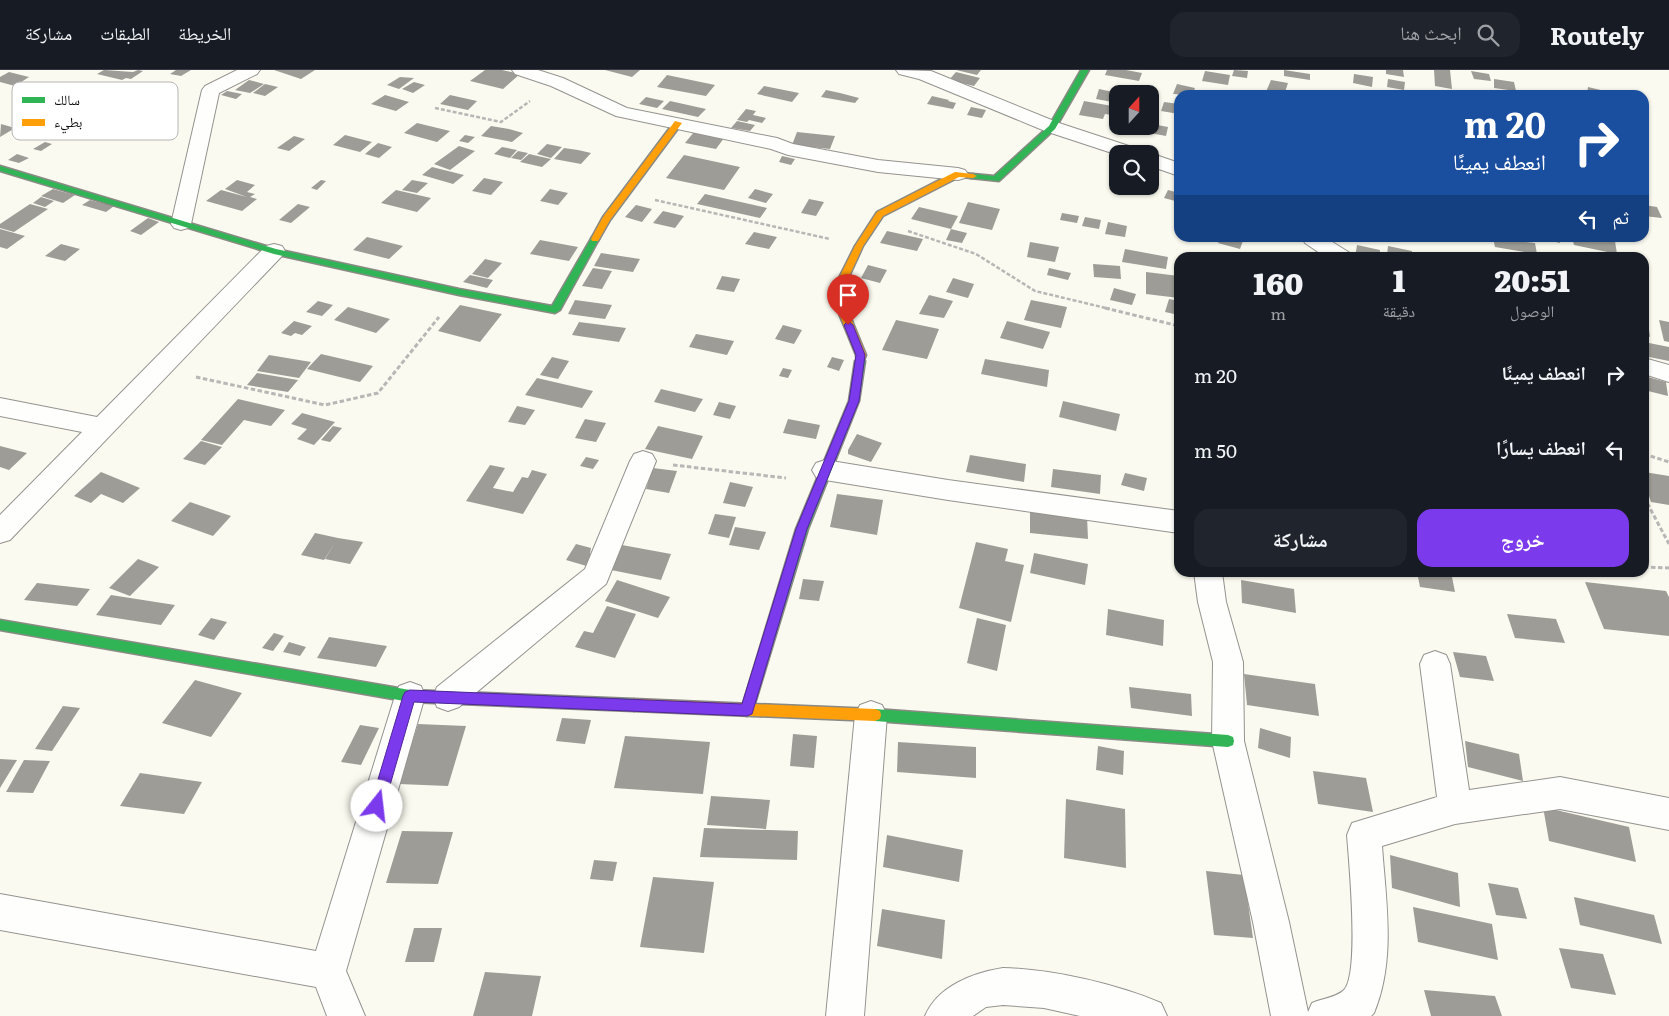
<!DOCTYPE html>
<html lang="ar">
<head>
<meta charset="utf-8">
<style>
	body { margin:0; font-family:Literata,"Noto Naskh Arabic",serif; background:#20242c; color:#f1f3f6; direction:rtl; height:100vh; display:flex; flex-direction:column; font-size:19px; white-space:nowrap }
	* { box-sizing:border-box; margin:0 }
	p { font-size:16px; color:#9ea1a6 }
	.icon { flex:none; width:28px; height:28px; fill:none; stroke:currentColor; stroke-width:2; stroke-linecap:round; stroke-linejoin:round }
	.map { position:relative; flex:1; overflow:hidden; direction:ltr }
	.details { position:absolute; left:1174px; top:182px; width:475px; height:325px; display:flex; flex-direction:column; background:#171b24; border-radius:15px; box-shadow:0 1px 4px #0004; direction:rtl }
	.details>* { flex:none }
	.top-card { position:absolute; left:1174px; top:20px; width:475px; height:152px; border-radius:15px; box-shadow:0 1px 4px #0004; direction:rtl; background:#1a4fa0; color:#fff; overflow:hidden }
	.needle { width:32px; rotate:21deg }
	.fabs { position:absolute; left:1109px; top:15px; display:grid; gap:10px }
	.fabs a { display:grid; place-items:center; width:50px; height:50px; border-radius:10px; background:#171b24; box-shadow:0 1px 4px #0004; font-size:25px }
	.pin { position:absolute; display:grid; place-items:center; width:42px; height:42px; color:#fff; margin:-51px -21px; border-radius:50% 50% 50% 0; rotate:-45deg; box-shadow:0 0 5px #0007 }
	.pin .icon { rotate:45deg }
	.me { position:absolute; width:55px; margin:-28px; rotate:16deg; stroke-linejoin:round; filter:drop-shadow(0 0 4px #0008) }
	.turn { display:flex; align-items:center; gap:18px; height:105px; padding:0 20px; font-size:22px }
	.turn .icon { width:65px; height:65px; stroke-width:2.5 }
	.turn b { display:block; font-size:35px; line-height:42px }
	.then { display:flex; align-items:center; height:48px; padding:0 20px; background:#0003; gap:10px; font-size:19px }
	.eta { display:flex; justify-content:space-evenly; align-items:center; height:85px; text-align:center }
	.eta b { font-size:30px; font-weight:800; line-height:35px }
	.button { display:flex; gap:10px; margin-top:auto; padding:10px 20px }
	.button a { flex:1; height:58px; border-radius:15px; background:#7c3aed; color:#fff; font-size:20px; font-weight:800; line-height:58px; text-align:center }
	.button a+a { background:#20242c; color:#f1f3f6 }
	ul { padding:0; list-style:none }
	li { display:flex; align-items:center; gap:15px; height:75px; padding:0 20px }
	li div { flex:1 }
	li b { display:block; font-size:19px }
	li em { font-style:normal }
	header { display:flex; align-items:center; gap:30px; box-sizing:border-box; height:70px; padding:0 25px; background:#171b24; border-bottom:1px solid #363941 }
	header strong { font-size:24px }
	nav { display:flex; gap:28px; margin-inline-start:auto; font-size:18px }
	.search { width:350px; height:45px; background:#20242c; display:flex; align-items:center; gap:12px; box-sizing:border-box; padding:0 18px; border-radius:15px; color:#9ea1a6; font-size:19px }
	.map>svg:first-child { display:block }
	.building { fill:#9e9c96 }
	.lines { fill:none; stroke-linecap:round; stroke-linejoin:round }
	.street-casing { stroke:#94938f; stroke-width:2 }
	.fast-casing { stroke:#8a8a85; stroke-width:3 }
	.slow-casing { stroke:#8a8a85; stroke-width:3 }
	.path-far1 { stroke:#b7b7b5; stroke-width:2.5; stroke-dasharray:4 2; stroke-linecap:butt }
	.path { stroke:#b7b7b5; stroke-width:3; stroke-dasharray:4.5 2.5; stroke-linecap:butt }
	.street { fill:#fefefd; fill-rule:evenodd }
	.fast { fill:#30b455; fill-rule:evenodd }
	.slow { fill:#ff9f0a; fill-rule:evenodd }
	.route { fill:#7c3aed; stroke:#51269a }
	.key { fill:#fff; stroke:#b6b6b6; stroke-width:1 }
	.key-label { font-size:14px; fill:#0c0c0c }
</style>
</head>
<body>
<header>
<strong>Routely</strong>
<div class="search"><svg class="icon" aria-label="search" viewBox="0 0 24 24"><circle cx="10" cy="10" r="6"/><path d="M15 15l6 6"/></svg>ابحث هنا</div>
<nav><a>الخريطة</a><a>الطبقات</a><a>مشاركة</a></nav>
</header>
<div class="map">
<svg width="1669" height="946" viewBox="0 0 1669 946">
	<rect width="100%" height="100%" fill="#fbfaf0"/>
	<!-- building -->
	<path class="building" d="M104,0L133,2L138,0L143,1L131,9L126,8L122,10L97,4Z
		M176,0H191L181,6L170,4Z
		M274,0H315L301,9Z
		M485,0H502L520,4L503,19L470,11Z
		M605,0H640L632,7Z
		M956,0H981L977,5Z
		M1107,0H1126L1142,3L1139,11L1105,5Z
		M1234,0L1248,1L1247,8L1232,6Z
		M1284,0L1310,4V10L1284,6Z
		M1386,0H1403L1404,7L1386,4Z
		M1434,0H1450L1452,19L1435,16Z
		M1205,1L1230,5L1228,15L1202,11Z
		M1471,1L1489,4L1491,11L1474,9Z
		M9,2L29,7L15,16L0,12V7Z
		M956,2L980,8L974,16L949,10Z
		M1354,4L1373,7L1372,17L1353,13Z
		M667,5L715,15L706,26L657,17Z
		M400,7L414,8L399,19L387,15Z
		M1388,9L1405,12L1404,20L1387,17Z
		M1494,9L1514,12L1516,21L1494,18Z
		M249,10L264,14L250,23L235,20Z
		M1271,10L1288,13L1284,25L1265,24Z
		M414,12L425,15L413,23L402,19Z
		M265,14L278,17L265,26L253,23Z
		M1177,14L1195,18L1192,25L1173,24Z
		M764,16L799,23L792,32L757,24Z
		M1588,17L1613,23V25L1587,24Z
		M1099,19L1118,23V33L1096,29Z
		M826,20L840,23L859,28L855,33L821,27Z
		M227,21L242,24L236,29L221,25Z
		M385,25L409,32L396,41L371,34Z
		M450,25L477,31L468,40L440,34Z
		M932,26L949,30L948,31L956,33L953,39L927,34Z
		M646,27L664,31L657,38L639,34Z
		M670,31L706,39L698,47L662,39Z
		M1084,31L1118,37V46L1105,44L1103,49L1079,45Z
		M1164,32L1179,34V44L1161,41Z
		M971,37L986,40L982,48L967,45Z
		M746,39L756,41L753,45L766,48L762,53L749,50L747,52L737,50Z
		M737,51L755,55L750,61L731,58Z
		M417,53L450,61L437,72L404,63Z
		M1,54L15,58L0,67Z
		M1152,54L1168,57L1166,66L1150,63Z
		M491,56L509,59L523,63L512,72L481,66Z
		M694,62L724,68L716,79L685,73Z
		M797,62L835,66L830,79L792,75Z
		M345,65L372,72L360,82L333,75Z
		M465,65L475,67L468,73L459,71Z
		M294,66L305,69L289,81L277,78Z
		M45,72L52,74L41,81L33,79Z
		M378,73L392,77L379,88L365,84Z
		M547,74L562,77L551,88L537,84Z
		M459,76L475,81L450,100L434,94Z
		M502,77L517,80L510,88L494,84Z
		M564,78L578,80L591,83L581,94L554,89Z
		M518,81L528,83L521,90L511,88Z
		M17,84L29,88L19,93L8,90Z
		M529,84L551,89L542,97L520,92Z
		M684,85L740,97L724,120L666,108Z
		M782,86L795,89L791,95L779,92Z
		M432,97L464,105L453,114L422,105Z
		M484,108L503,112L491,125L472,121Z
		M237,110L255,115L247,122L255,124L250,127L257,129L242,141L206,131L221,120L247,127L225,119Z
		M321,110L326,111L317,120L311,118Z
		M412,110L428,113L417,123L402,120Z
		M1117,116H1143L1140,122Z
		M53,119L75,125L63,133L41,126Z
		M550,119L568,123L558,135L540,131Z
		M755,119L773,124L766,133L748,128Z
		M396,120L431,128L417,142L381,133Z
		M1168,120L1179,123V132L1164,128Z
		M705,124L767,138L760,148L697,134Z
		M41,127L54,131L45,137L33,133Z
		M809,129L824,132L816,146L801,143Z
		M90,130L114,136L106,142L82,135Z
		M968,132L1000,139L992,160L959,153Z
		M30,134L48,139L14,162L0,158V154Z
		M298,134L310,137L291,153L279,150Z
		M636,135L652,139L642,152L625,147Z
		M1644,135L1657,137L1662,148L1644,146Z
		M919,137L958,146L951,159L911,149Z
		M663,141L684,146L675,158L653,153Z
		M1062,143L1079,146L1077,153L1060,150Z
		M1085,147L1101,150L1099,159L1082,156Z
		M148,148L159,152L141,165L130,161Z
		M1108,152L1127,156L1125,167L1105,164Z
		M0,159L25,166L7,179L0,177Z
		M951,159L967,163L962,173L946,170Z
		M887,161L923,169L917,181L880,173Z
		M754,162L777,167L769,179L745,174Z
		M367,167L403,176L389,189L353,180Z
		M1220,168H1244L1240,179L1218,173Z
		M1493,168L1535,173L1537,184L1495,177Z
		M1538,168H1560V173Z
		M1572,168H1594L1615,171L1617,184L1574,175Z
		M540,170L578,177L569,191L530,184Z
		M1030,172L1059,177L1055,192L1027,187Z
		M61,174L80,179L65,191L45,186Z
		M1357,175L1380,180L1379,188H1355Z
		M1388,176L1412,181L1411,188L1387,185Z
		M1125,179L1168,187L1166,199L1122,192Z
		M601,183L640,189L633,202L594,196Z
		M485,189L502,193L488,208L472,204Z
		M1093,194L1120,196L1121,209L1094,207Z
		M868,195L887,200L880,213L861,208Z
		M593,198L612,201L602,219L582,216Z
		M1049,198L1071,203L1068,210L1047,205Z
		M1146,202L1179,206V228L1146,224Z
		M470,205L493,210L487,218L463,212Z
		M722,206L740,209L734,222L716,219Z
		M953,208L974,214L968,228L946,222Z
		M1114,218L1136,224L1132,235L1110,230Z
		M929,225L953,231L944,248L919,244Z
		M1169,229L1179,231V245L1165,242Z
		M575,230L612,235L605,249L568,244Z
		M1031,230L1067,237L1061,258L1024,250Z
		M318,231L333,235L322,246L306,242Z
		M460,235L502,244L480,272L438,261Z
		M348,237L390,249L376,263L334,250Z
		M1644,246H1647L1650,267L1644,265Z
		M896,250L939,259L927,289L882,280Z
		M1659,250L1669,252V272L1664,271Z
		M294,251L312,256L302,265L295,263L291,266L281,263Z
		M1007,251L1050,262L1043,279L1000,268Z
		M579,252L626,258L619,272L572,265Z
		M783,255L802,260L794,274L775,269Z
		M696,264L734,271L727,285L689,277Z
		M1644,272L1669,277V291L1644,286Z
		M321,284L373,296L360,312L307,299Z
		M269,285L311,292L299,308L257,301Z
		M552,287L569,291L558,309L540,305Z
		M832,287L844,290L839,301L827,297Z
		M985,289L1049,300L1047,317L981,304Z
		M783,298L792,300L788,308L779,306Z
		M257,303L298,310L288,322L247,315Z
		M1644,306L1666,312L1668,326L1644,320Z
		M537,308L593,321L582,338L525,325Z
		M661,319L703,329L695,342L654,332Z
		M238,329L285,340L271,356L244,350L222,375L201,370Z
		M1063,331L1120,344L1116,361L1059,347Z
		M719,332L736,336L730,349L713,345Z
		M517,336L535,340L525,355L508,352Z
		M302,343L335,352L314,375L297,369L307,359L291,354Z
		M585,349L606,353L596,372L575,368Z
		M788,349L820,355L816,369L783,363Z
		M333,356L342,358L330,372L321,370Z
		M658,356L703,366L692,389L645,379Z
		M857,364L882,373L871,392L848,384V380Z
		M201,371L222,377L205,395L183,389Z
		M0,376L27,383L9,400L0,397Z
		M970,385L1026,394L1024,412L966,402Z
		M586,387L599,390L593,399L580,396Z
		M490,395L505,398L493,418L513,422L522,407L528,408L532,400L547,404L523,444L466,431Z
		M653,398L677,401L669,423L646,419Z
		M1053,399L1101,405L1100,424L1051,417Z
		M101,402L140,418L123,433L101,424L91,433L74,426Z
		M1644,402L1669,406V435L1651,432L1644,411Z
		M1125,403L1147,408L1144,421L1121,415Z
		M730,412L753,417L745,437L723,433Z
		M837,424L883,430L877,465L830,457Z
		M190,432L231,446L213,466L171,451Z
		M1030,440L1087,446L1088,469L1030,463Z
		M715,444L736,447L729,468L708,464Z
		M735,457L766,462L759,480L729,475Z
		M315,463L338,468L363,472L350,494L325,489L336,471L324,490L301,485Z
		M976,472L1008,479L1005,491L1024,495L1011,552L959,538Z
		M576,474L591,478L590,484L598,486L590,497L566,490Z
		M622,475L671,484L661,510L611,500Z
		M1034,483L1088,494L1085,515L1030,503Z
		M138,489L159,497L130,526L109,518Z
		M1417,502H1451L1455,522L1420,517Z
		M803,509L824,511L819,531L799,529Z
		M617,510L670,527L658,548L605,531Z
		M1241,510L1294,519L1296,543L1242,533Z
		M1585,512L1666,521L1669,527V566L1604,559Z
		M37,513L90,519L77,536L24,530Z
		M111,525L175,535L161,555L96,545Z
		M607,536L636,544L615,588L575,577L584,561L593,563Z
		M1108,539L1164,550L1163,576L1106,565Z
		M1507,544L1556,549L1565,573L1515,568Z
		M211,548L227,552L214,570L198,565Z
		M977,548L1006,555L997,601L967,593Z
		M274,563L284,566L273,581L262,578Z
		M329,567L387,576L376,597L317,588Z
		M289,572L306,577L300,586L283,582Z
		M1453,582L1486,586L1494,611L1460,607Z
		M1244,604L1315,614L1319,646L1247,635Z
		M195,610L242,623L211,667L162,653Z
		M1129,617L1191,624L1192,646L1131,638Z
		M63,636L80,638L52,681L35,679Z
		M562,648L591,650L585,674L556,671Z
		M418,654L466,656L448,716L399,714Z
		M360,655L379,658L361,695L341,692Z
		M1260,658L1291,667L1290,688L1258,678Z
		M793,664L817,666L814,698L790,696Z
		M625,666L710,672L703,724L614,718Z
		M1465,671L1519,684L1523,711L1468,697Z
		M898,672L976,677V708L897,702Z
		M1098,676L1124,681L1123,705L1096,700Z
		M0,689L17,690L0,718Z
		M24,690L50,691L33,723L6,722Z
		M1313,701L1366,708L1373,742L1318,734Z
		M140,703L202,712L184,744L120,736Z
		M711,726L770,730L766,759L707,755Z
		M1066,729L1125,739L1126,798L1064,788Z
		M1543,737L1629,757L1636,792L1549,771Z
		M704,758L798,761L797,790L700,787Z
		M402,761L453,762L438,814L386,813Z
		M887,765L963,780L959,812L883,797Z
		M1390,785L1458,803L1460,837L1392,818Z
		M594,790L617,792L613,811L590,809Z
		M1206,801L1244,805L1253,868L1214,865Z
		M653,807L714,812L704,883L640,877Z
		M1488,813L1518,818L1527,849L1496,845Z
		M1574,827L1654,845L1662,874L1580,855Z
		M1413,837L1492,854L1498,890L1418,872Z
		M882,839L945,850L942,889L877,876Z
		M414,858H442L434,892H405Z
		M1559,878L1603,884L1616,925L1571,918Z
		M485,902L541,906L532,946H473Z
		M1424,920L1495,926L1502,946H1431Z"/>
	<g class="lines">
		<defs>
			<path id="street" d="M237,0H260L257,4L219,23L191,154L188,158L181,160L174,158L171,154L202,20L205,16Z
				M512,0H538L563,8L627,38L777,68L793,74L878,90L958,98L965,100L968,104L965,108L958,110L878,102L788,85L771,79L616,46L551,16L515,4Z
				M896,0L931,1L1059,53L1141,80L1143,84L1118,85L1045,61L919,9L899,4Z
				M1150,83L1179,93V106L1150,96V84H1148Z
				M1302,168H1326L1350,183L1352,188H1327L1305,173Z
				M274,174L282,176L285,181L282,186L10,470L0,473V445L82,362L0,346V328L97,347L266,176Z
				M1644,288L1669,295V312L1644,304Z
				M643,381L652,384L656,391L606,514L459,637L448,641L437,637L433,627L437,617L585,499L630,391L634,384Z
				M825,390L948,410L1179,441V463L948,430L825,410L816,407L812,400L816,393Z
				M1194,502H1222L1226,532L1243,592L1244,671L1289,852L1308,942L1312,933C1321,929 1337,927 1344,920C1360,904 1349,791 1347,765L1352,753L1437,727L1420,594L1424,585L1435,581L1446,585L1450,594L1469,720L1560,707L1669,728V760L1560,739L1455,754L1382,776C1386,832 1396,890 1374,943L1371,946H1271L1253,852L1212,671L1213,592L1198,532Z
				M410,612L421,616L425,626L346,901L365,946H327L316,917L0,860V824L316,881L395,626L399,616Z
				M871,631L882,635L887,645L864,946H826L855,645L860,635Z
				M1003,898C1051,899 1117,914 1161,933L1167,946H1080L1044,938L1003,935L986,937L973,946H925C938,916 972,903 1003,898Z"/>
			<path id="fast" d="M1081,0H1089L1055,59L999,111L970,108L969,106L973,104L994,106L1049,56Z
				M0,96L276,179L459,219L552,236L592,167L595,166L599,169L560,240L555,243L459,225L274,184L0,101Z
				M860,288L865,291L859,331L808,459L753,640L751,644L747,646L743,644L741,640L796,459L849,331L855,291Z
				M0,550L410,620L634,629L638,631L640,635L638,639L634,641L410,632L0,560Z
				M875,639L1228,665L1233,667L1234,671L1233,675L1228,677L875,651L870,649L869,645L870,641Z"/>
			<path id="slow" d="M675,51L682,53L610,150L598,171H592L591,169L603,147Z
				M955,102L973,104L977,106L973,108L959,107L883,146L863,176L841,224L866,285L863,293H857L856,285L831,224L855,176L877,142Z
				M634,629L875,639L880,641L881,645L880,649L875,651L634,641L630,639L628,635L630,631Z"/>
		</defs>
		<!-- street casing -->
		<use href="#street" class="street-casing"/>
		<!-- fast casing -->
		<use href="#fast" class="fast-casing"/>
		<!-- slow casing -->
		<use href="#slow" class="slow-casing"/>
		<!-- path-far1 -->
		<path class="path-far1" d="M435,38L501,52L530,31
			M655,130L830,169
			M908,161L976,184L1035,221L1110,239"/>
		<!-- path -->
		<path class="path" d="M1105,238L1179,256
			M196,307L325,335L378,323L439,247
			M1644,384L1669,392
			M673,395L786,408
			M1644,427L1669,474
			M1644,497L1669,498"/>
		<!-- street -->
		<use href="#street" class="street"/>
		<!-- fast -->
		<use href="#fast" class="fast"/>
		<!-- slow -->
		<use href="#slow" class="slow"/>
	</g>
	<!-- route -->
	<path class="route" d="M848,251L853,255L865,285L859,331L807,459L752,644L747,646L414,632L384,736L382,740L377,742L372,740L370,736L403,626L405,622L410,620L742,634L796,459L849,331L856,285L844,255Z"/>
	<!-- legend -->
	<rect x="12" y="12" width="166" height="58" rx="8" class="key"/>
	<rect x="22" y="27" width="23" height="6" fill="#30b455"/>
	<rect x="22" y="49" width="23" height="7" fill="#ff9f0a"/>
	<g class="key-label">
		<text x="54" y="35">سالك</text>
		<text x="54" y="57">بطيء</text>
	</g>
</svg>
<div class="fabs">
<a><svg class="needle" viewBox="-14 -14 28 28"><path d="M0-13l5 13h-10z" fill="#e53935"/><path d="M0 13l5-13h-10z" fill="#9ea1a6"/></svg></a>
<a><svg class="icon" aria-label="search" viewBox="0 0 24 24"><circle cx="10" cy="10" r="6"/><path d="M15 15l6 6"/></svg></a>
</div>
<div class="pin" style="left:848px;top:255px;background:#d93025"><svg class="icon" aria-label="arrive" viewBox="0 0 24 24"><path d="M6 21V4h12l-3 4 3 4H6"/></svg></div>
<svg class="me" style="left:377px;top:736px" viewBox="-20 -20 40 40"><circle r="19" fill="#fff"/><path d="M0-13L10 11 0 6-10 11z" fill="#7c3aed"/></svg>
<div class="top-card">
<div class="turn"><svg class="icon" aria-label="right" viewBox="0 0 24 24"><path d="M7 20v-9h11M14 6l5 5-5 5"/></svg><div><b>20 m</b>انعطف يمينًا</div></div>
<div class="then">ثم<svg class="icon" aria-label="left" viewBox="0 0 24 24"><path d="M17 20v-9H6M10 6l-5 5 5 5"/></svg></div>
</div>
<section class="details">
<div class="eta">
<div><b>20:51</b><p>الوصول</p></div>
<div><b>1</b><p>دقيقة</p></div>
<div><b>160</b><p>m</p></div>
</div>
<ul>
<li><svg class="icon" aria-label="right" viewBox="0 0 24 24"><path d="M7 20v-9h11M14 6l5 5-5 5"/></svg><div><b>انعطف يمينًا</b></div><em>20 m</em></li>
<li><svg class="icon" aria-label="left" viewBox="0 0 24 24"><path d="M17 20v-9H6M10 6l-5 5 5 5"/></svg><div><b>انعطف يسارًا</b></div><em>50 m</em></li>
</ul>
<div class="button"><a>خروج</a><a>مشاركة</a></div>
</section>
</div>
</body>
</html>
